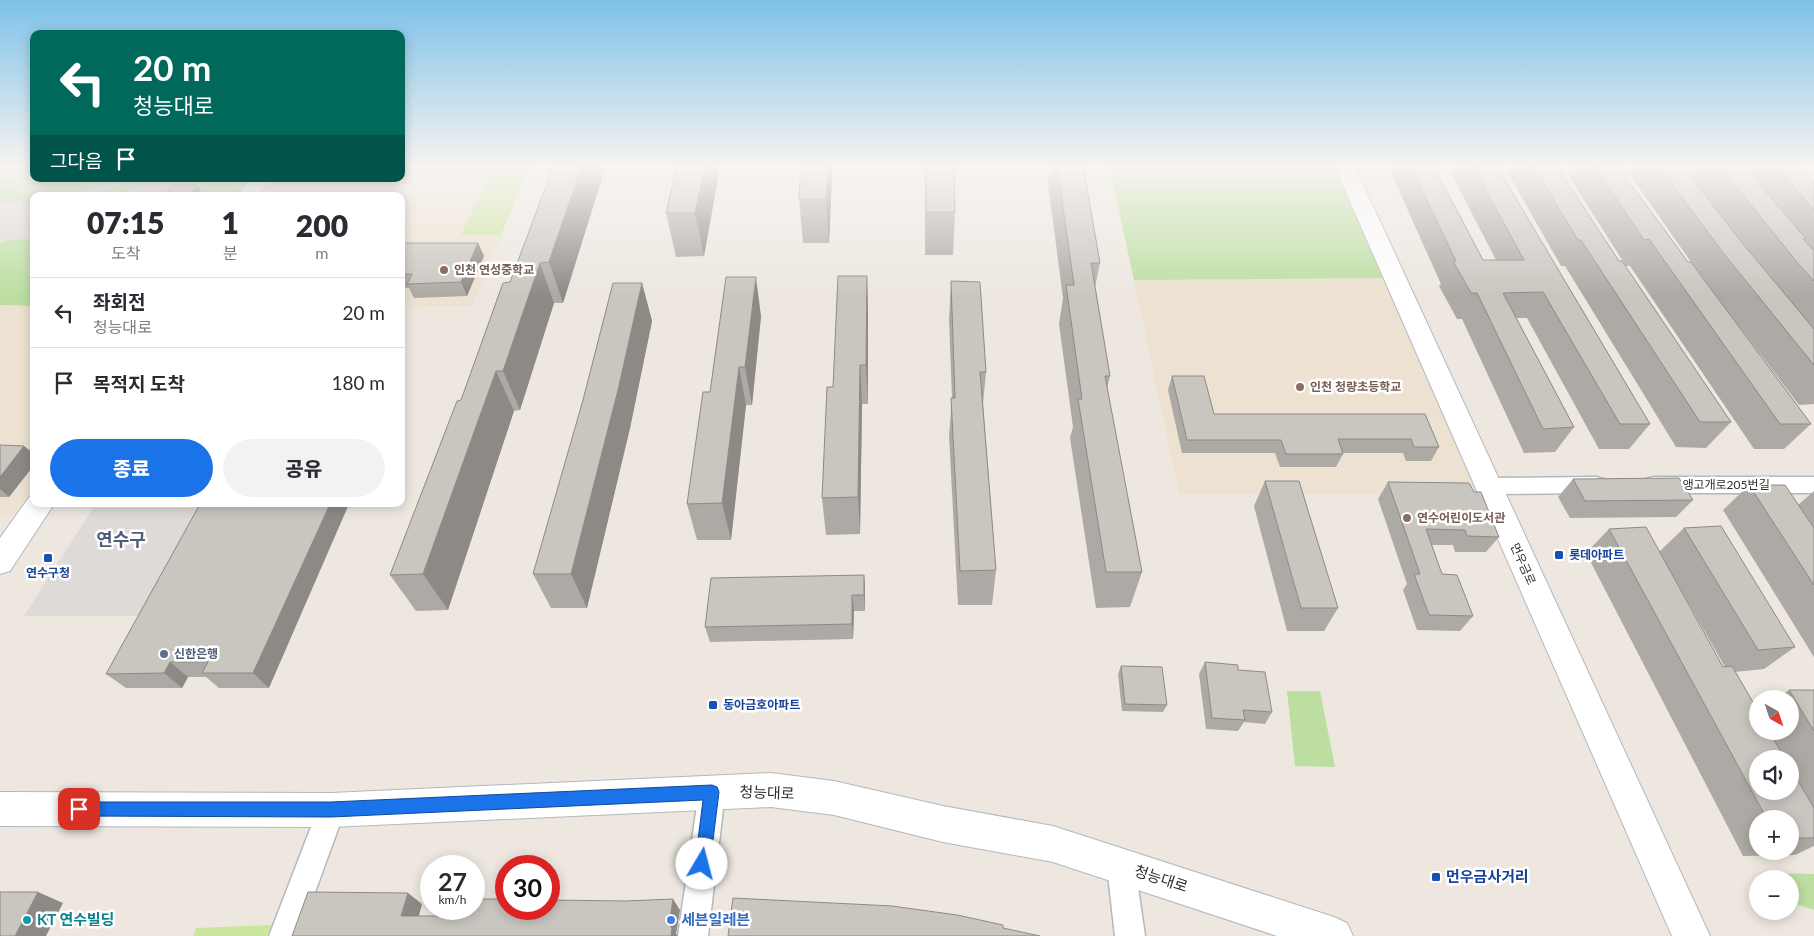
<!DOCTYPE html>
<html lang="ko">
<head>
<meta charset="utf-8">
<style>
	body { margin:0; font-family:Lato,"Noto Sans KR",sans-serif; background:#f2f2f3; color:#2b2b33; height:100vh; display:flex; flex-direction:column; font-size:19px; white-space:nowrap }
	* { box-sizing:border-box; margin:0 }
	p { font-size:16px; color:#7c7c81 }
	.icon { flex:none; width:28px; height:28px; fill:none; stroke:currentColor; stroke-width:2; stroke-linecap:round; stroke-linejoin:round }
	.map { position:relative; flex:1; overflow:hidden }
	.sheet { position:absolute; left:30px; top:192px; width:375px; height:315px; display:flex; flex-direction:column; background:#fff; border-radius:10px; box-shadow:0 2px 12px #0003 }
	.sheet>* { flex:none }
	.banner { position:absolute; left:30px; top:30px; width:375px; height:152px; border-radius:10px; box-shadow:0 2px 12px #0003; background:#00695c; color:#fff; overflow:hidden }
	.needle { width:32px; rotate:140deg }
	.tools { position:absolute; left:1749px; top:690px; display:grid; gap:10px }
	.tools a { display:grid; place-items:center; width:50px; height:50px; border-radius:50%; background:#fff; box-shadow:0 2px 12px #0003; font-size:25px }
	.speed { position:absolute; left:420px; top:855px; display:flex; gap:10px; font-size:25px; font-weight:700; text-align:center }
	.speed>* { display:grid; place-content:center; width:65px; height:65px; border-radius:50%; background:#fff; box-shadow:0 2px 12px #0003; line-height:1 }
	.speed small { font-size:12px; font-weight:400 }
	.speed .limit { border:8px solid #d22; background:#fff; color:#111 }
	.pin { position:absolute; display:grid; place-items:center; width:42px; height:42px; color:#fff; margin:-21px; border-radius:10px; box-shadow:0 2px 8px #0006 }
	.me { position:absolute; width:55px; margin:-28px; rotate:8deg; stroke-linejoin:round; filter:drop-shadow(0 0 4px #0008) }
	.turn { display:flex; align-items:center; gap:18px; height:105px; padding:0 20px; font-size:22px }
	.turn .icon { width:65px; height:65px; stroke-width:2.5 }
	.turn b { display:block; font-size:35px; line-height:42px }
	.then { display:flex; align-items:center; height:48px; padding:0 20px; background:#0003; gap:10px; font-size:19px }
	.eta { display:flex; justify-content:space-evenly; align-items:center; height:85px; text-align:center }
	.eta b { font-size:30px; font-weight:800; line-height:35px }
	.primary-button { display:flex; gap:10px; margin-top:auto; padding:10px 20px }
	.primary-button a { flex:1; height:58px; border-radius:30px; background:#1a73e8; color:#fff; font-size:20px; font-weight:800; line-height:58px; text-align:center }
	.primary-button a+a { background:#f2f2f3; color:#2b2b33 }
	ul { padding:0; list-style:none }
	li { display:flex; align-items:center; gap:15px; height:70px; padding:0 20px; border-top:1px solid #e1e1e2 }
	li div { flex:1 }
	li b { display:block; font-size:19px }
	li em { font-style:normal }
	.map>svg:first-child { display:block }
	.education { fill:#ede2d1 }
	.green { fill:#bcdfa1 }
	.pitch { fill:#cde69e }
	.plaza { fill:#dedad7 }
	.lines { fill:none; stroke-linecap:round; stroke-linejoin:round }
	.street-casing { stroke:#b4b7bf; stroke-width:3 }
	.secondary-casing { stroke:#b4b7bf; stroke-width:2 }
	.street { fill:#fff; fill-rule:evenodd }
	.secondary { fill:#fff; fill-rule:evenodd }
	.wall { fill:#ada9a4; fill-rule:evenodd }
	.shaded-wall { fill:#8d8a86 }
	.building { fill:#c9c5bf; stroke:#8d8a86 }
	.route { fill:#1a73e8; stroke:#114b97 }
	.education-dot { fill:#8d6e63; stroke:#fff; stroke-width:2 }
	.transit-dot { fill:#1a4fb4; stroke:#fff; stroke-width:2 }
	.service-dot { fill:#5c6f8a; stroke:#fff; stroke-width:2 }
	.culture-dot { fill:#0f9aa8; stroke:#fff; stroke-width:2 }
	.shop-dot { fill:#3f7fe0; stroke:#fff; stroke-width:2 }
	.labels { text-anchor:middle; stroke-width:5; stroke-linejoin:round; paint-order:stroke }
	.education-label { font-size:12px; font-weight:bold; fill:#785e54; stroke:#fff; text-anchor:start }
	.street-label { font-size:12px; fill:#2d2d2d; stroke:#fff }
	.transit-label { font-size:12px; font-weight:bold; fill:#164399; stroke:#fff; text-anchor:start }
	.service-label { font-size:12px; font-weight:bold; fill:#4e5e75; stroke:#fff; text-anchor:start }
	.near-street-label { font-size:15px; fill:#2d2d2d; stroke:#fff }
	.near-transit-label { font-size:15px; font-weight:bold; fill:#164399; stroke:#fff; text-anchor:start }
	.near-culture-label { font-size:15px; font-weight:bold; fill:#0d838f; stroke:#fff; text-anchor:start }
	.near-shop-label { font-size:15px; font-weight:bold; fill:#366cbe; stroke:#fff; text-anchor:start }
	.district-label { font-size:18px; font-weight:bold; fill:#505b7b; stroke:#fff }
</style>
</head>
<body>
<div class="map">
<svg width="1814" height="936" viewBox="0 0 1814 936">
	<rect width="100%" height="100%" fill="#ede7e0"/>
	<!-- education -->
	<path class="education" d="M401,165H530L472,306L401,307V196H248L260,179H401Z
		M1396,278L1492,494H1179L1134,280Z
		M0,305L34,306V504H40L33,515H0Z"/>
	<!-- green -->
	<path class="green" d="M0,165H34V179H260L248,196H34V306L0,305Z
		M1109,165H1344L1396,278L1134,280Z
		M1287,691H1320L1335,767L1295,766Z
		M1759,873L1814,874V910L1790,902V879H1762Z"/>
	<!-- pitch -->
	<path class="pitch" d="M494,165H530L501,235H461Z
		M271,925L267,936H193L196,928Z"/>
	<!-- plaza -->
	<path class="plaza" d="M123,179H190L177,196H121L141,184L132,181L85,196H68Z
		M0,202H21L34,207L33,218L27,227H34V239L7,240L0,243Z
		M93,508H202L141,616H24Z"/>
	<g class="lines">
		<defs>
			<path id="street" d="M1786,165H1814V173L1788,168Z
				M1596,477L1604,479L1607,485L1604,491L1596,493L1488,494L1480,492L1477,486L1480,480L1488,478Z
				M1654,477H1814V493H1654L1646,491L1643,485L1646,479Z
				M712,779L721,783L725,792L708,936H678L699,792L703,783Z
				M331,797L341,801L345,810L299,936H269L321,801Z
				M1121,852L1131,856L1135,866L1145,936H1115L1107,866L1111,856Z"/>
			<path id="secondary" d="M1334,165H1354L1710,936H1672Z
				M249,179H271L259,196H237Z
				M34,495V504H54L10,571L0,574V538L30,496Z
				M771,773L834,781L943,806L1053,826L1334,917L1347,923L1353,936H1277L1053,862L943,842L834,815L771,807L331,827L0,826V792L331,793Z"/>
		</defs>
		<!-- street casing -->
		<use href="#street" class="street-casing"/>
		<!-- secondary casing -->
		<use href="#secondary" class="secondary-casing"/>
		<!-- street -->
		<use href="#street" class="street"/>
		<!-- secondary -->
		<use href="#secondary" class="secondary"/>
	</g>
	<!-- wall -->
	<path class="wall" d="M554,165H599L602,178L563,303H554L520,410L514,411L448,610L416,611L390,575L510,282Z
		M677,165H716L718,178L704,256L676,257L666,213Z
		M925,165H954L955,212L953,255H925Z
		M1051,165H1083L1100,263L1095,287L1110,376L1107,389L1142,572L1130,607L1096,608L1070,438L1073,427L1059,324L1063,298L1048,183Z
		M1396,165H1433L1483,260H1496L1452,175L1457,165H1496L1650,424L1629,449H1599L1527,318H1516L1574,427L1555,452L1524,453L1462,319H1457L1439,286L1441,284L1392,175Z
		M1515,165H1556L1619,261L1731,422L1706,448L1676,447L1565,266H1561L1509,175Z
		M1574,165H1617L1688,262H1691L1630,175L1637,165H1682L1689,174L1696,165H1743L1751,174L1758,165H1798L1814,182V404L1799,405L1726,309L1811,424L1784,449H1754L1630,266H1626L1568,175Z
		M832,176L829,243H803L799,199Z
		M401,243H478L484,256L467,296L414,298L409,288H401Z
		M867,276L868,315V404H862L860,534L826,535L822,498L833,387Z
		M951,281L986,372L983,404L996,570L992,605H958L949,436L952,398L949,320Z
		M642,283L652,321L630,428L587,608H551L533,574Z
		M761,316L752,405H746L731,540H697L687,504L710,392Z
		M1172,376L1214,414H1425L1439,447L1431,461H1406L1403,453H1343V454L1336,467H1280L1275,453H1182L1168,390Z
		M0,445L24,446L34,454V465L9,497H0Z
		M1573,479L1693,500L1676,517L1570,518L1558,497Z
		M1265,481L1338,608L1324,631H1287L1254,506Z
		M1388,482L1474,492L1499,537L1486,552H1455L1453,545H1431L1442,574L1473,616L1460,631L1417,630L1403,590L1407,584L1378,499Z
		M1749,485L1798,505L1814,491V657L1723,510Z
		M200,504L269,688H219L206,677H188L182,688H126L106,674Z
		M1684,528L1795,647L1764,669L1735,672L1758,731H1790V699H1776L1789,690H1814V846L1795,855L1743,856L1586,553L1609,529L1723,667H1725L1659,552ZM1758,759H1790V791ZM1758,819H1790V851H1758Z
		M864,575L865,591V611H854L853,639L710,642L705,627Z
		M1205,662L1238,670L1272,712L1265,724L1244,722L1238,731L1206,729L1199,674Z
		M1121,666L1167,705L1163,712L1122,711L1118,674Z"/>
	<!-- shaded-wall -->
	<path class="shaded-wall" d="M582,165H599L602,178L563,303L549,262Z
		M705,165H716L718,178L704,256L695,213Z
		M828,165H832V176L829,243L826,199Z
		M197,185L203,194L202,196H189Z
		M478,243L484,256L467,296L461,282Z
		M540,263L554,303L520,410L503,371Z
		M867,276L868,315V404L866,365Z
		M756,277L761,316L752,405L745,367Z
		M642,283L652,321L630,428L587,608L571,574Z
		M860,365L862,404L860,534L858,497Z
		M739,367L746,405L731,540L722,503Z
		M496,371L514,411L448,610L423,574Z
		M24,446L34,454V465L9,497L0,489V477Z
		M330,504H349L269,688L253,673Z
		M864,575L865,591V611L864,595Z
		M852,595L854,611L853,639L852,624Z
		M170,662L188,677L182,688L164,673Z
		M38,892L63,903L46,936H15Z
		M408,893L422,904L416,927L401,916Z
		M673,899L680,910L676,934L678,936H671L669,925Z"/>
	<!-- building -->
	<path class="building" d="M554,165H582L549,262L540,263L503,371H496L423,574L390,575L457,401L461,400L503,283L510,282Z
		M677,165H705L695,213H666Z
		M801,165H828L826,199H799Z
		M926,165H954L955,212H926Z
		M1057,165H1083L1100,263H1091L1110,376H1105L1142,572H1106L1078,399H1082L1066,285H1074Z
		M1410,165H1433L1483,260H1524L1472,165H1496L1650,424H1620L1543,292L1503,293L1574,427L1543,429L1477,293H1471L1453,261H1456Z
		M1532,165H1556L1619,261H1622L1731,422H1700L1581,240H1578Z
		M1594,165H1617L1688,262H1691L1811,424H1780L1649,239L1644,240Z
		M1658,165H1682L1739,239L1814,329V365L1724,254Z
		M1719,165H1743L1806,239H1803L1814,251V281L1796,261Z
		M1775,165H1798L1814,182V210Z
		M172,185H197L189,196H164Z
		M401,243H478L461,282L407,284L412,274H401Z
		M838,276H867L866,365H860L858,497L822,498L827,387H833Z
		M726,277H756L745,367H739L722,503L687,504L703,392H710Z
		M951,281L980,282L986,372H980L996,570L960,571L951,398H955Z
		M613,283H642L618,390L571,574H533L583,400Z
		M1172,376H1204L1214,414H1425L1439,447H1414L1411,439H1338L1343,454H1286L1281,440H1187Z
		M0,445L24,446L0,477Z
		M1679,478L1693,500L1585,501L1573,479Z
		M1265,481H1299L1338,608H1301Z
		M1388,482L1469,483L1474,492H1481L1499,537L1467,536L1465,530L1426,529L1442,574L1457,575L1473,616L1429,615L1414,574H1420Z
		M1749,485H1785L1814,528V585Z
		M200,504H330L253,673H202L208,662H170L164,673L106,674Z
		M1721,526L1795,647L1758,650L1684,528Z
		M1646,527L1723,667L1732,666L1758,711V731H1769L1785,759H1758V791H1790V767L1814,808V838H1790V819H1767L1609,529Z
		M864,575V595H852V624L705,627L711,578Z
		M1205,662L1238,665V670L1265,672L1272,712L1243,710L1245,720L1212,718Z
		M1121,666L1162,667L1167,705L1125,704Z
		M1789,690H1814V731Z
		M0,892H38L15,936H0Z
		M308,892L408,893L401,916H457L459,909H474V899H506V909H549V900L625,901L673,899L669,925L672,928L671,936H292Z
		M733,898L892,906L957,915L1003,925V928L1040,936H728Z"/>
	<!-- sky -->
	<linearGradient id="sky" x2="0" y2="1"><stop stop-color="#7dc1e8"/><stop offset="0.56" stop-color="#f7f4f1"/><stop offset="1" stop-color="#f7f4f1" stop-opacity="0"/></linearGradient>
	<rect width="1814" height="296" fill="url(#sky)"/>
	<!-- route -->
	<path class="route" d="M712,785L717,787L719,792L710,864L707,870L702,872L697,870L695,864L703,800L331,817L79,816L74,814L72,809L74,804L79,802H331Z"/>
	<!-- markers -->
	<g class="education-dot">
		<circle cx="444" cy="270" r="5"/>
		<circle cx="1300" cy="387" r="5"/>
		<circle cx="1407" cy="518" r="5"/>
	</g>
	<g class="transit-dot">
		<rect x="1554" y="550" width="10" height="10" rx="2.5"/>
		<rect x="43" y="553" width="10" height="10" rx="2.5"/>
		<rect x="708" y="700" width="10" height="10" rx="2.5"/>
		<rect x="1431" y="872" width="10" height="10" rx="2.5"/>
	</g>
	<circle class="service-dot" cx="164" cy="654" r="5"/>
	<circle class="culture-dot" cx="27" cy="920" r="5"/>
	<circle class="shop-dot" cx="671" cy="920" r="5"/>
	<g class="labels">
		<!-- education labels -->
		<g class="education-label">
			<text x="454" y="274">인천 연성중학교</text>
			<text x="1310" y="391">인천 청량초등학교</text>
			<text x="1417" y="522">연수어린이도서관</text>
		</g>
		<!-- street labels -->
		<g class="street-label">
			<text x="1726" y="489">앵고개로205번길</text>
			<text transform="translate(1523 564) rotate(66)" y="4">먼우금로</text>
		</g>
		<!-- transit labels -->
		<g class="transit-label">
			<text x="1569" y="559">롯데아파트</text>
			<text x="48" y="577" text-anchor="middle">연수구청</text>
			<text x="723" y="709">동아금호아파트</text>
		</g>
		<!-- service labels -->
		<g class="service-label">
			<text x="174" y="658">신한은행</text>
		</g>
		<!-- near-street labels -->
		<g class="near-street-label">
			<text transform="translate(767 793) rotate(2)" y="5">청능대로</text>
			<text transform="translate(1161 879) rotate(18)" y="5">청능대로</text>
		</g>
		<!-- near-transit labels -->
		<g class="near-transit-label">
			<text x="1446" y="882">먼우금사거리</text>
		</g>
		<!-- near-culture labels -->
		<g class="near-culture-label">
			<text x="37" y="925">KT 연수빌딩</text>
		</g>
		<!-- near-shop labels -->
		<g class="near-shop-label">
			<text x="681" y="925">세븐일레븐</text>
		</g>
		<!-- district labels -->
		<g class="district-label">
			<text x="121" y="546">연수구</text>
		</g>
	</g>
</svg>
<div class="tools">
<a><svg class="needle" viewBox="-14 -14 28 28"><path d="M0-13l5 13h-10z" fill="#e53935"/><path d="M0 13l5-13h-10z" fill="#7c7c81"/></svg></a>
<a><svg class="icon" aria-label="sound" viewBox="0 0 24 24"><path d="M4 9h4l5-4v14l-5-4H4zM17 9q2 3 0 6"/></svg></a>
<a>+</a>
<a>−</a>
</div>
<div class="speed"><div>27<small>km/h</small></div><div class="limit">30</div></div>
<div class="pin" style="left:79px;top:809px;background:#d93025"><svg class="icon" aria-label="arrive" viewBox="0 0 24 24"><path d="M6 21V4h12l-3 4 3 4H6"/></svg></div>
<svg class="me" style="left:702px;top:864px" viewBox="-20 -20 40 40"><circle r="19" fill="#fff"/><path d="M0-13L10 11 0 6-10 11z" fill="#1a73e8"/></svg>
<div class="banner">
<div class="turn"><svg class="icon" aria-label="left" viewBox="0 0 24 24"><path d="M17 20v-9H6M10 6l-5 5 5 5"/></svg><div><b>20 m</b>청능대로</div></div>
<div class="then">그다음<svg class="icon" aria-label="arrive" viewBox="0 0 24 24"><path d="M6 21V4h12l-3 4 3 4H6"/></svg></div>
</div>
<section class="sheet">
<div class="eta">
<div><b>07:15</b><p>도착</p></div>
<div><b>1</b><p>분</p></div>
<div><b>200</b><p>m</p></div>
</div>
<ul>
<li><svg class="icon" aria-label="left" viewBox="0 0 24 24"><path d="M17 20v-9H6M10 6l-5 5 5 5"/></svg><div><b>좌회전</b><p>청능대로</p></div><em>20 m</em></li>
<li><svg class="icon" aria-label="arrive" viewBox="0 0 24 24"><path d="M6 21V4h12l-3 4 3 4H6"/></svg><div><b>목적지 도착</b></div><em>180 m</em></li>
</ul>
<div class="primary-button"><a>종료</a><a>공유</a></div>
</section>
</div>
</body>
</html>
